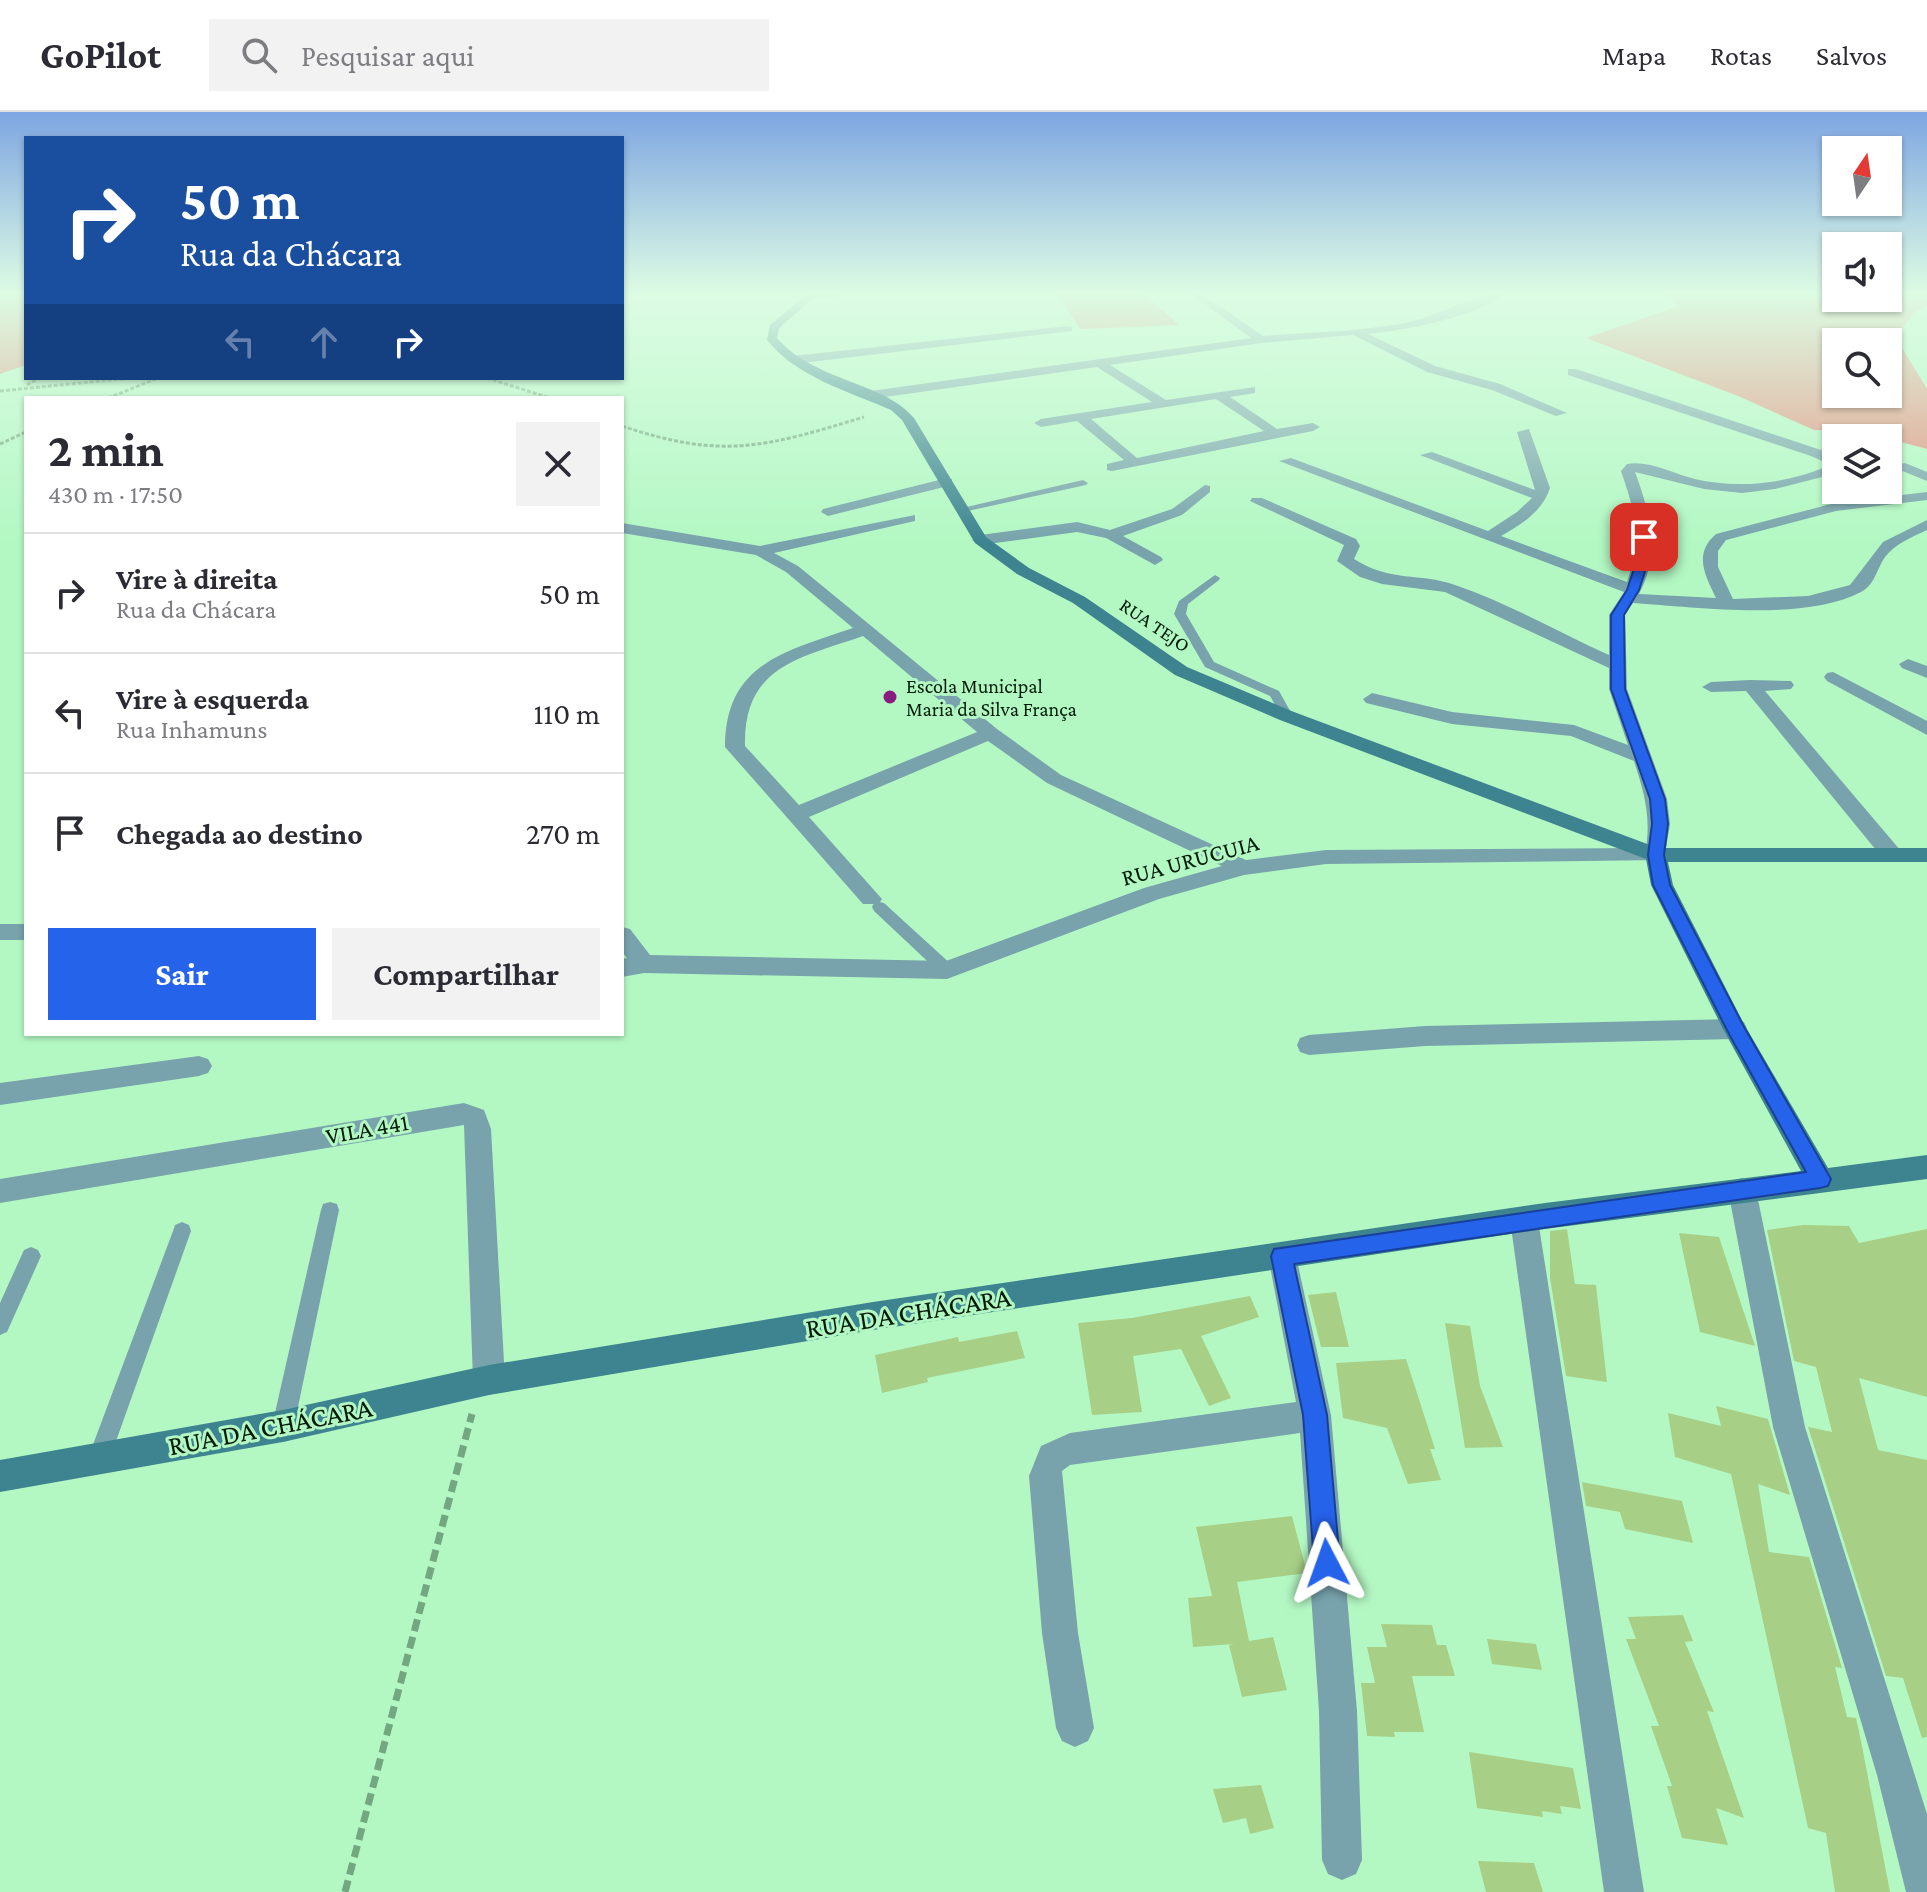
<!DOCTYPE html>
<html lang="pt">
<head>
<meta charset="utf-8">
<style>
	body { margin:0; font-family:"Crimson Pro",serif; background:#f2f2f3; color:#2b2b33; height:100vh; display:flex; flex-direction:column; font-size:30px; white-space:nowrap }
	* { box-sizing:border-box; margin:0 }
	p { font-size:26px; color:#7c7c81 }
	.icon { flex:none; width:44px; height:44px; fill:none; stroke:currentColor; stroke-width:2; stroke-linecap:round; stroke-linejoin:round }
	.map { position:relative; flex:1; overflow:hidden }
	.details { position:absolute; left:24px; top:284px; width:600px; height:640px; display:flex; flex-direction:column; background:#fff; border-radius:0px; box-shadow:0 2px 6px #0004 }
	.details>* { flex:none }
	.hud { position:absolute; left:24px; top:24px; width:600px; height:244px; border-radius:0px; box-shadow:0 2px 6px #0004; background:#1a4fa0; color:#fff; overflow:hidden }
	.needle { width:52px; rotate:13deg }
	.controls { position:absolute; left:1822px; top:24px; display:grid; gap:16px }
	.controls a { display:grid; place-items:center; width:80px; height:80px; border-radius:0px; background:#fff; box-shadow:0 2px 6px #0004; font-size:40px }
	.pin { position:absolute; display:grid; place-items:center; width:68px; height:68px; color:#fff; margin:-34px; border-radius:16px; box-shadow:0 4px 12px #0006 }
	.me { position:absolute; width:88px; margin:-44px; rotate:356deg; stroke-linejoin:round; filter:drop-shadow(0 0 6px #0008) }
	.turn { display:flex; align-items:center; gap:28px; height:168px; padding:0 24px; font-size:36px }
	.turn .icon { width:104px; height:104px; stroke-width:2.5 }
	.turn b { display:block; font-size:56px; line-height:68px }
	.lanes { display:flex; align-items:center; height:76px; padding:0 24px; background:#0003; justify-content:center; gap:40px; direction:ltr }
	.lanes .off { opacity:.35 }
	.round { display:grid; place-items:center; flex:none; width:84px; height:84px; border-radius:0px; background:#f2f2f3 }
	.overview { display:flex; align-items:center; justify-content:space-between; height:136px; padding:0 24px }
	h1 { font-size:48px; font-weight:700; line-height:60px }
	.button { display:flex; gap:16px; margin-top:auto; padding:16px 24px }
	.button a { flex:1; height:92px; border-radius:0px; background:#2563eb; color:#fff; font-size:32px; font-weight:700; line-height:92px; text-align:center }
	.button a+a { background:#f2f2f3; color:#2b2b33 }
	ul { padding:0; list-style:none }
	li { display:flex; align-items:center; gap:24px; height:120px; padding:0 24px; border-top:2px solid #e1e1e2 }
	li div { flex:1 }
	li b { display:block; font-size:30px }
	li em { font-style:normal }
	header { display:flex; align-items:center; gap:48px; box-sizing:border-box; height:112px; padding:0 40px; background:#fff; border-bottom:2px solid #e1e1e2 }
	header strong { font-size:38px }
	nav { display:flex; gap:44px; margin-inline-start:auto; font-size:28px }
	.search { width:560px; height:72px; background:#f2f2f3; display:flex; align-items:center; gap:20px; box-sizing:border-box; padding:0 28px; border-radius:0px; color:#7c7c81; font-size:30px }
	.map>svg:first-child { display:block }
	.forest { fill:#e38f7e; fill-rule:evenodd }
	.building { fill:#a8cf86 }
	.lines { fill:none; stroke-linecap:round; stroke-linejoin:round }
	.path-far1 { stroke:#72a77f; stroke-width:3; stroke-dasharray:4 2; stroke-linecap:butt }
	.path { stroke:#72a77f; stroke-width:7; stroke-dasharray:12 6; stroke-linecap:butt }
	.lane { fill:#78a3ac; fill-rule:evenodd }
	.street { fill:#78a3ac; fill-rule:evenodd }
	.secondary { fill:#3d8390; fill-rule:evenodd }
	.route { fill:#2563eb; stroke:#184099; stroke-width:2 }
	.poi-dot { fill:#891c81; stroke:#b3f8c3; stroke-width:3 }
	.labels { text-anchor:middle; stroke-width:6; stroke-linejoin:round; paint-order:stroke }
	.far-street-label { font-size:20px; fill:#011b09; stroke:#b3f8c3 }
	.far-poi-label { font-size:20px; fill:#011b09; stroke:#b3f8c3; text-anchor:start }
	.street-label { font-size:24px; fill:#011b09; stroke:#b3f8c3 }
	.near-street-label { font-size:28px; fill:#011b09; stroke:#b3f8c3 }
</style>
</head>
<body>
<header>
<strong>GoPilot</strong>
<div class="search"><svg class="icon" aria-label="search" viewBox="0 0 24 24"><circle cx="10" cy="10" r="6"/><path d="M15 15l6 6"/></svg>Pesquisar aqui</div>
<nav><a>Mapa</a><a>Rotas</a><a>Salvos</a></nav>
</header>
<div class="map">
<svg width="1927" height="1780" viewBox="0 0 1927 1780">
	<rect width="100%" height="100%" fill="#b3f8c3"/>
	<!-- forest -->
	<path class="forest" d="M0,182H26V253L0,262Z
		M1057,182H1144L1179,213L1080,217Z
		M1663,182H1836V186H1888V182H1927V194L1913,201L1896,226L1927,277V337L1860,319L1814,318L1738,284L1586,226L1679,194ZM1836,230H1888V282H1836Z"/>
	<!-- building -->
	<path class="building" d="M1803,1113L1849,1114L1859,1131L1927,1117V1285L1859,1266L1878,1338L1927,1348V1625L1922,1626L1903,1566L1886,1564L1808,1315L1832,1320L1816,1255L1794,1249L1767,1118Z
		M1567,1117L1575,1172L1596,1173L1607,1270L1566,1264L1550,1166V1119Z
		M1679,1121L1719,1125L1755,1234L1700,1220Z
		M1336,1180L1349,1235H1321L1308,1183Z
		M1250,1184L1259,1205L1201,1224L1231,1286L1209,1294L1181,1237L1133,1244L1142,1300L1092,1303L1078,1211L1132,1206Z
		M1445,1211L1470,1214L1480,1274L1503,1335L1465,1336Z
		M1017,1219L1025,1246L927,1266L928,1270L882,1281L875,1243L958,1225L959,1230Z
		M1406,1247L1435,1337H1430L1441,1368L1408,1372L1387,1316L1343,1306L1336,1251Z
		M1716,1294L1768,1307L1790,1383L1758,1372L1769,1440L1809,1445L1842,1556L1835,1555L1847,1605L1856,1606L1861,1629L1890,1780H1835L1826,1721L1808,1716L1731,1362L1675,1345L1668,1301L1721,1314Z
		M1582,1370L1682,1389L1693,1431L1625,1417L1620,1400L1586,1394Z
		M1292,1404L1307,1461L1237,1470L1249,1529L1273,1525L1287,1578L1242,1585L1229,1533L1234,1532L1193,1535L1188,1486L1212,1484L1196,1415Z
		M1683,1503L1693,1529L1685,1530L1714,1600L1707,1599L1744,1706L1716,1696L1728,1733L1682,1726L1667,1674H1672L1651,1614H1659L1626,1527H1636L1628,1505Z
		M1381,1512L1432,1513L1437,1533H1446L1455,1564H1412L1424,1620H1394L1395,1625L1367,1624L1361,1571H1375L1367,1535H1387Z
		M1487,1527L1536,1532L1542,1558L1492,1552Z
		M1469,1640L1573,1656L1581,1697L1560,1694L1562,1702L1542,1699L1543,1705L1477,1696Z
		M1261,1673L1274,1716L1250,1722L1246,1706L1223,1711L1213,1677Z
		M1478,1749L1534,1751L1543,1780H1486Z"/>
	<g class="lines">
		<!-- path-far1 -->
		<path class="path-far1" d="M487,266L550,286
			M27,273L39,266
			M0,279L131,266
			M108,286L158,266
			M622,314C723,348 765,335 864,305
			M0,332L26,320"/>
		<!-- path -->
		<path class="path" d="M345,1780L472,1302"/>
		<!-- lane -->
		<path class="lane" d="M1083,368L1088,371L1086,373L963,400L958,397Z
			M1215,463L1220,466L1219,468L1188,492L1186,502L1214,550L1279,579L1293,604L1291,607H1283L1270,584L1205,555L1174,502L1179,489Z
			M879,790L884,791L953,854L955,858L953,862H941L874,799L872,795L874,791Z
			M330,1090L337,1092L339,1098L294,1314L291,1322L283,1325L275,1322L272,1314L321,1098L323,1092Z
			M182,1110L189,1113L191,1119L110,1346L107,1354L99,1357L91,1354L88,1346L173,1119L175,1113Z
			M31,1135L38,1138L41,1144L7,1220L0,1223V1191L24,1138Z"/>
		<!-- street -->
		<path class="street" d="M807,182H843C835,187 815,187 807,182Z
			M1191,182H1202L1263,224C1310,220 1359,220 1404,211C1438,205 1470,182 1504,182C1480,204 1402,219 1368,222L1435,254L1500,272L1567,301L1556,304L1492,278L1427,260L1353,223L1261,231L1110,253L1166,288L1255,275V281L1230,285L1277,317L1313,311L1320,315L1313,319L1112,359L1107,358V352L1124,348L1077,309L1041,315L1034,311L1041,307L1152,290L1097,255L871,287L865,283L871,279L1251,226ZM1216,287L1264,319L1137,346L1091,307Z
			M1068,214L1072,215V219L793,252L787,248L793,244Z
			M1568,257H1576L1821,338L1832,343L1836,350L1834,362L1775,377L1742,381L1704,377L1635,360C1650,401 1661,441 1639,482L1716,486C1705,463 1693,442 1716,422L1835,391L1927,380V388L1836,399L1726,428L1718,439V455L1733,487L1808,484L1850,473L1883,430L1927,408V418C1912,425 1895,432 1885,445C1877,456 1875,473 1861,480C1804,510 1696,495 1633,491L1625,503L1627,577L1667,687L1670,712L1664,748L1326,752L1244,763L1159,787L947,867L644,861L622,865V847L627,846L622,840V815L630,817L650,843L946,849L1144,776L1222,754L1047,671L988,629L809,705L882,787L879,792H863L725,635C725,551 786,539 853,516L786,460L756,443L622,421V411L760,434L915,403V409L774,441L798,454L997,617L1061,663L1246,748L1326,738L1646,736C1651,704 1644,680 1634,649L1571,624L1452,612L1366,591L1363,587L1372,581L1452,600L1574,613L1628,633L1609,577V556L1445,480L1382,472L1360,465L1337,449L1344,433L1250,389L1252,386H1262L1356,427L1360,434L1354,447C1392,471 1418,460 1455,473C1508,491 1558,520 1609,543V503L1624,480L1279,349L1291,346L1488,419L1517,400L1532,386L1420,343L1432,340L1535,378L1517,320L1529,317L1550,376C1543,398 1523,412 1501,424L1627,470C1642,426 1636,402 1621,359L1627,352C1649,348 1674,362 1695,367C1737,377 1785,372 1825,355L1822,349L1811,344L1568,263ZM863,524L977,620L799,693L745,634C743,554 800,546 863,524Z
			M1905,351L1927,360V369L1900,358V352Z
			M947,366L952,367V373L828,404L821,400L823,397Z
			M1205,373L1210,374V380L1182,403L1123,424L1161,445L1163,448L1155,453L1106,426L1077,420L980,433L972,428L980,423L1077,410L1110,418L1172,397Z
			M1908,547L1927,554V566L1902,556L1899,552Z
			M1833,560L1927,609V623L1827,569L1824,565L1827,561Z
			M1750,568L1791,569L1794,573L1791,577L1765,579L1901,739L1904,744L1901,749H1885L1746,579L1711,580L1702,575L1711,570Z
			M0,812H26V828H0Z
			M1735,907L1744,910L1747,917L1744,924L1735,927L1425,934L1309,943L1300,940L1297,933L1300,926L1309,923L1425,914Z
			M199,944L208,947L212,954L208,961L199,964L0,993V971Z
			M464,991L484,998L491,1017L505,1268L500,1279L489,1283L478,1279L473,1268L464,1013L0,1091V1067Z
			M1742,1066L1752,1069L1756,1078L1805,1315L1927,1702V1780H1906L1877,1663L1773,1315L1728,1078L1732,1069Z
			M1524,1095L1534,1099L1538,1108L1644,1780H1604L1510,1108L1514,1099Z
			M1282,1131L1292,1135L1296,1144L1331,1303L1357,1599L1362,1748L1356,1762L1342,1768L1328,1762L1322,1748L1319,1599L1300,1321L1070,1353L1062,1359L1078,1521L1094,1616L1088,1629L1075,1635L1062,1629L1056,1616L1042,1521L1029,1364L1041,1334L1070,1321L1296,1290L1268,1144L1272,1135Z"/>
		<!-- secondary -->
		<path class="secondary" d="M807,182H818L779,216L777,226C815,270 883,269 914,306L986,425L1029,456L1085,485L1187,555L1294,600L1658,736H1927V750H1668L1673,773L1744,912L1828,1056L1927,1043V1067L1545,1117L873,1218L489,1283L283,1330L0,1380V1348L283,1298L489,1253L873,1190L1545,1091L1801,1059L1723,917L1651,773L1646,747L1280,608L1175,563L1073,491L1017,462L975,431L902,308L891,298C848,279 798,266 767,228L770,213Z"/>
	</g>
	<!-- sky -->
	<linearGradient id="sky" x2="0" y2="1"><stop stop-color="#7ea6e2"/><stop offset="0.42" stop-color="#ddfce4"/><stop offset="1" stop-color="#ddfce4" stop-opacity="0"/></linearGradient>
	<rect width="1927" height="431" fill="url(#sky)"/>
	<!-- route -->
	<path class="route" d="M1644,422L1649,425L1651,441L1639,478L1624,503L1625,577L1665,687L1668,712L1664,743L1670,773L1743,913L1831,1067L1828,1074L1820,1076L1294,1152L1327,1303L1340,1451L1336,1460L1327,1464L1317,1460L1314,1451L1303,1303L1271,1144L1274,1137L1806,1060L1729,922L1653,773L1648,743L1652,712L1650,687L1611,577V503L1627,478L1639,441L1638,425Z"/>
	<!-- markers -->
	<circle class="poi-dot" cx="890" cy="585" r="8"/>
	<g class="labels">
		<!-- far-street labels -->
		<g class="far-street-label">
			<text transform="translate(1155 513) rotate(34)" y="7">RUA TEJO</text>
		</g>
		<!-- far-poi labels -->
		<g class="far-poi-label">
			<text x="906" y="581">Escola Municipal<tspan x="906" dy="23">Maria da Silva França</tspan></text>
		</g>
		<!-- street labels -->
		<g class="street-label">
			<text transform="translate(1190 748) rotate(-15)" y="8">RUA URUCUIA</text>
			<text transform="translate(367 1017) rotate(-10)" y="8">VILA 441</text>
		</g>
		<!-- near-street labels -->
		<g class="near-street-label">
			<text transform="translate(908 1200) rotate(-9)" y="10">RUA DA CHÁCARA</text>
			<text transform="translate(270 1314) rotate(-11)" y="10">RUA DA CHÁCARA</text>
		</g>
	</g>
</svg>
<div class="controls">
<a><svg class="needle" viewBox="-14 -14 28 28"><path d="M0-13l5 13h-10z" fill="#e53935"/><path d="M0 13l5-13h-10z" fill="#7c7c81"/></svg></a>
<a><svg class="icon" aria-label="sound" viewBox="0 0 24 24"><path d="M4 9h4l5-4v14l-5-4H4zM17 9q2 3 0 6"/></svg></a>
<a><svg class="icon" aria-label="search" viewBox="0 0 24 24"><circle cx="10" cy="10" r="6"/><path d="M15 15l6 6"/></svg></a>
<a><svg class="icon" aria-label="layers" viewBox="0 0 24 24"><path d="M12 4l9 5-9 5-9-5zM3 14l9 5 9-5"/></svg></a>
</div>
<div class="pin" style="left:1644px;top:425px;background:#d93025"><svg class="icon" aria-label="arrive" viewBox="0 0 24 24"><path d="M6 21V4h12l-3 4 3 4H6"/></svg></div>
<svg class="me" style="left:1327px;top:1451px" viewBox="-20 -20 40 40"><path d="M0-17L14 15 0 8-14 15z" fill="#2563eb" stroke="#fff" stroke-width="4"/></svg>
<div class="hud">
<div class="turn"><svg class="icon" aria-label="right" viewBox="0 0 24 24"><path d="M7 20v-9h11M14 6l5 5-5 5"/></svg><div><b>50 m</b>Rua da Chácara</div></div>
<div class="lanes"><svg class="icon off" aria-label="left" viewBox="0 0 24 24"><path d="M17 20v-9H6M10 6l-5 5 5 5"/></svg><svg class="icon off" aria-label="ahead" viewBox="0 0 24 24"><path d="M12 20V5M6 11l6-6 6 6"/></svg><svg class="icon" aria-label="right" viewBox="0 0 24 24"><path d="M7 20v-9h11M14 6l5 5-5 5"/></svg></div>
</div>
<section class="details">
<div class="overview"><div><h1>2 min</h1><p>430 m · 17:50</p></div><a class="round"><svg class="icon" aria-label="close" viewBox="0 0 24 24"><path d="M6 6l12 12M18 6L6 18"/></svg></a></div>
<ul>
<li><svg class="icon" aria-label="right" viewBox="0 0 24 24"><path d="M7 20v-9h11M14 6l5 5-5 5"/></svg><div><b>Vire à direita</b><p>Rua da Chácara</p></div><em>50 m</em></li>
<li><svg class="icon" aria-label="left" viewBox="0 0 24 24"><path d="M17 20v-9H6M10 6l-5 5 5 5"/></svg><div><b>Vire à esquerda</b><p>Rua Inhamuns</p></div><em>110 m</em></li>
<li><svg class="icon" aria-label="arrive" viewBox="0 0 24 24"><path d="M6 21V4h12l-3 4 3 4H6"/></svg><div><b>Chegada ao destino</b></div><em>270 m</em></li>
</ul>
<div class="button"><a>Sair</a><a>Compartilhar</a></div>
</section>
</div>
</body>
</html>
